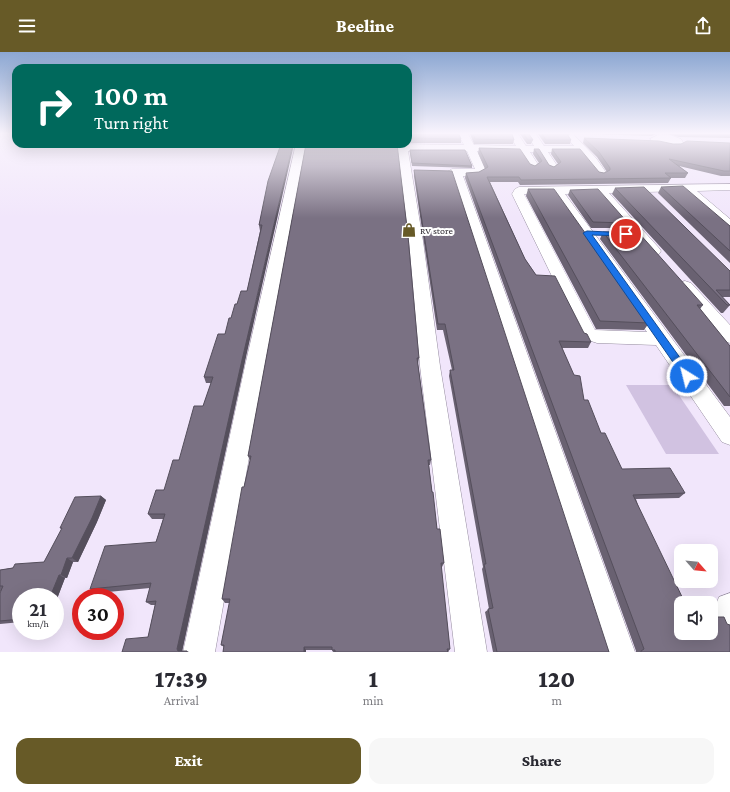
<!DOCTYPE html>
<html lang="en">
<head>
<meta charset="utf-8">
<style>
	body { margin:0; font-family:"Crimson Pro",serif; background:#f7f7f7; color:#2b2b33; height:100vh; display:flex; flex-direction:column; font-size:15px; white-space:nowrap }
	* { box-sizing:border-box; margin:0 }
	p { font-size:13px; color:#7c7c81 }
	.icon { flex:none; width:22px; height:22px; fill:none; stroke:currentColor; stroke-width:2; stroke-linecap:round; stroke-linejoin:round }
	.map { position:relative; height:600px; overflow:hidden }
	.details { display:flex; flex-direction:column; background:#fff; flex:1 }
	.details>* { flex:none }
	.banner { position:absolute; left:12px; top:12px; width:400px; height:84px; border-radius:12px; box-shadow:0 4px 16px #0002; background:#00695c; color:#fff; overflow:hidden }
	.needle { width:26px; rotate:117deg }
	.buttons { position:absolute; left:674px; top:492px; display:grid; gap:8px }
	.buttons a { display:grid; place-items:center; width:44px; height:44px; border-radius:8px; background:#fff; box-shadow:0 4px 16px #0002; font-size:20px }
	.speed { position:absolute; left:12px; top:536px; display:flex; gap:8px; font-size:20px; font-weight:700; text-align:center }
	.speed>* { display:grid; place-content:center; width:52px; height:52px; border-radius:50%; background:#fff; box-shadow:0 4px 16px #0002; line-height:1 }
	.speed small { font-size:10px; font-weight:400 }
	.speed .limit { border:6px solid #d22; background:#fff; color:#111 }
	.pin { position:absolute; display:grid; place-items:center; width:34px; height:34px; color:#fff; margin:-17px; border:2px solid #fff; border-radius:50%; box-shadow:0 1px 4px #0007 }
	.me { position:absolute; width:44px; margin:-22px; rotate:324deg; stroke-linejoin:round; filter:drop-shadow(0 0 3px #0008) }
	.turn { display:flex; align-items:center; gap:14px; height:84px; padding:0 16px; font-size:18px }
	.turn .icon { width:52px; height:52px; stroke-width:2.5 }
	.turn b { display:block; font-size:28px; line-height:34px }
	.eta { display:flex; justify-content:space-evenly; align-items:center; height:68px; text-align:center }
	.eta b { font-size:24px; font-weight:800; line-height:28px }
	.primary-button { display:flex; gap:8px; margin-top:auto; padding:8px 16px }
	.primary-button a { flex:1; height:46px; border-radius:12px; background:#675a27; color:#fff; font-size:16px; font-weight:800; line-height:46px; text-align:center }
	.primary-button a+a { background:#f7f7f7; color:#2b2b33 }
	header { display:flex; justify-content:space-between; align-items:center; height:52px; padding:0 16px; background:#675a27; color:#fff; font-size:18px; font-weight:800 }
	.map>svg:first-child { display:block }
	.green { fill:#d1c2e1 }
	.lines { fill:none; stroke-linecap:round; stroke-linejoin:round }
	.minor-casing { stroke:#958c9f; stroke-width:1 }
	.minor { fill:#fff; fill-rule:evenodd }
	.wall { fill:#696171 }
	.shaded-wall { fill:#554f5c }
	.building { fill:#7a7183; stroke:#554f5c }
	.route { fill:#1a73e8; stroke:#114b97 }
	.labels { text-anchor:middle; stroke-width:4; stroke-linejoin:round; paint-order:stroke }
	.far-poi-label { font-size:10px; fill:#322e35; stroke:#fff; text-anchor:start }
</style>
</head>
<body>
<header><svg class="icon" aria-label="menu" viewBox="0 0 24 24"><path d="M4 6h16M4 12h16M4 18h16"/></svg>Beeline<svg class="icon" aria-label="share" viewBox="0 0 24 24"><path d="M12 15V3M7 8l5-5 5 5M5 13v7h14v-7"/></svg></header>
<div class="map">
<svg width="730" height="600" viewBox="0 0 730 600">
	<rect width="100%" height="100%" fill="#f1e6fb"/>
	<!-- green -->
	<path class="green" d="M626,333H672L719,402H666Z"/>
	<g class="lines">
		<defs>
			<path id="minor" d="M458,82H468L474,93L516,94L509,82H518L526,94H534L527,82H536L544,94H574L564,82H573L596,106L607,122L606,124H598L579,100H548L558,115L553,118L549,117L538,100H530L539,114L534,117L530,116L520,100L477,99L486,118C480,126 472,124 463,124L635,600H603L452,123L447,120L452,117H475L467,99H408L423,189L440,314L487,600H455L420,314L409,189L397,92L464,93Z
				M660,82L670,83L681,87L684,92C676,100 657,94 650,87Z
				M296,92H306L265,314L215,600H183L245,314Z
				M730,132V138L697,139L730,167V178L725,177L683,139L609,141L659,196L661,199L659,202L654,203L649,202L596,141L565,142L730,365V393L722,390L656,293L597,291L582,286L512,142L515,137L519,135ZM524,142H553L647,280L595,278Z
				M685,229L691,231L730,273V291L724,289L679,237L677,234L679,231Z
				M730,541V578L719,574C714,562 714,557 719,545Z"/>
		</defs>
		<!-- minor casing -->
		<use href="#minor" class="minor-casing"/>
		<!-- minor -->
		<use href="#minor" class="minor"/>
	</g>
	<!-- wall -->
	<path class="wall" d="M408,82L461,87V91H408Z
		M470,82H512L514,88L513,92H474Z
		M520,82H529L533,88L531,92H527Z
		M538,82H570L568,84L571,88L570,92H545Z
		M590,82H656L651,84Z
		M668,82H730V86L679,85Z
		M584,86L673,92L730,91V124H721L679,114L688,121L685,126H671L668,131L520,133L518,130H490L525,207L536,223L591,290L588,296H562L584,348L601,381L622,417L685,441L679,446L636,447L681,581L730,600H636V599L465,126L466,121L479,120L485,117L478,101L479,96L535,114L539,111L533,102L534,97L549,113L554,115L558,112L551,102L552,97L599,120L604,121L607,120L597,105L583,91Z
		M281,92L244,314L182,599H187L189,600H122L148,585L155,553H151L146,550L150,536L97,541L90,537L156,490L163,467H152L148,462L164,438L179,408L203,354L211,331H206L204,325L225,282L237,252L247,239L260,179L259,173Z
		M306,92L419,306L418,312L431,408L430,413H429L432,440L437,477L444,511L442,515H441L450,597L448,600H333L332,598H306V600H223L224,595L221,593L230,551H225L222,547L244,435L250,409L248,404Z
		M410,98L472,114V116L412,114L410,100Z
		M414,118L609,600H493L485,560L489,557L482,517L483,515L449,324L450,318H452L443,278H437L414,124Z
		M661,135L730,174V211L658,141Z
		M615,136L730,219V245H722L730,253L723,261H721L612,142Z
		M528,137L649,271L644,278L596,277L526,144Z
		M570,138L628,171L625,176H591L568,143Z
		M603,180L703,253L700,257L730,294V354H724L600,187Z
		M101,444L106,448L97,470L78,510H73L67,526H65L55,552V545H21V570L0,572V541L1,539H0V518L44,510L62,477L60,476Z"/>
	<!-- shaded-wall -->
	<path class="shaded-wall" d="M652,82H656L651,84Z
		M293,92H294L244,314L182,600L178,599L177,597L242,308Z
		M101,444L106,448L97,470L78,510L72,506Z
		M67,506L73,510L67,526L61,523Z
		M59,523L65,526L55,552V545H50Z
		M304,595L306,598V600H304Z"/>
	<!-- building -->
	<path class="building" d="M408,82H459L461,87L408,86Z
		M473,82H512L514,88L475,87Z
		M524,82H529L533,88H528Z
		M542,82H567L571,88H546Z
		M584,86L659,89L673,92H681L687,89L730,91V119H724L669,107L688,121H665L671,126L521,128L519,125H487L525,207L536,223L555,224L584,281L587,282L591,290L559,289L574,323L580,324L584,348H588L601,381H605L622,417L670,416L685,441L633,443L685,551H681V581H711V565H724L727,572L730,573V600H641V599L644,597L466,121L479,120L488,115L479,96L520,97L530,112L535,114L542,109L534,97H539L549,113L554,115L561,110L552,97H580L599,120L604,121L610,118V116L599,100Z
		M281,92H293L242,308L177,597L178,599H187V600H122L126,587L148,585L156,549L146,550L151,531L90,537L105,494L156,490L165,462H148L156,438H164L173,408H179L194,354H203L213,325H204L218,282H225L229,266H231L235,252H237L241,239H247L262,173H259L268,129Z
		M306,92H397L408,184L418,296L419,306H417L431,408H428L432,440H433L437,477H440L444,511H441L450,597H447L448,600H335V598H332V595H304V600H223L224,593H221L230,547H222L242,435H244L251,404H248Z
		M410,98H465L472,114L412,111Z
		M414,118L452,119L609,600H497L488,557L493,556L484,512H486L450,318H454L445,272H438Z
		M683,134L730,174V199L661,135Z
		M644,135L730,219V238H716L730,253H727L615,136Z
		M528,137H554L649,271L600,269Z
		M598,137L628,171L593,170L570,138Z
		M603,180H638L703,253H697L730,294V345Z
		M101,444L92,466L72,506H67L61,523H59L50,545H21V567L0,569V541L3,534H0V518L13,516L15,512L44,510L62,476H60L75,445Z"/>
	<!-- sky -->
	<linearGradient id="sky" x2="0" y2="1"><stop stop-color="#8ca7d2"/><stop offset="0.49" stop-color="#f9f4fd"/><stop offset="1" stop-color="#f9f4fd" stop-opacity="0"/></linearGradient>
	<rect width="730" height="166" fill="url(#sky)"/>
	<!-- route -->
	<path class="route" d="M587,179L629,181L630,182L626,184L592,183L691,321L692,324L691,326H684L583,181Z"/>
	<!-- icons -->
	<defs>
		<symbol id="shop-bare" viewBox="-9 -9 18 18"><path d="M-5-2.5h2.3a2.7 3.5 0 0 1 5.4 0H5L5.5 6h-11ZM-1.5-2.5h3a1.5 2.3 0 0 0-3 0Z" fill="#675a27" stroke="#fff" stroke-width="2.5" paint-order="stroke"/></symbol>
	</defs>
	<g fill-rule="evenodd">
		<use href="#shop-bare" x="399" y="168" width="20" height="20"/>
	</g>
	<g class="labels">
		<!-- far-poi labels -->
		<g class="far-poi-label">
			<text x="420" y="182">RV store</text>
		</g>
	</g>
</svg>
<div class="buttons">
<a><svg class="needle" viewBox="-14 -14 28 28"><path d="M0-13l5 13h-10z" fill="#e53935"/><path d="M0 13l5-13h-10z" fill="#7c7c81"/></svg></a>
<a><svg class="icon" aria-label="sound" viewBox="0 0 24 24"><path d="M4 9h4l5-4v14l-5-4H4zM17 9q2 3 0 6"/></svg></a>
</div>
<div class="speed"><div>21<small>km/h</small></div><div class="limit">30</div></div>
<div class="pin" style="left:626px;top:182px;background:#d93025"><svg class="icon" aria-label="arrive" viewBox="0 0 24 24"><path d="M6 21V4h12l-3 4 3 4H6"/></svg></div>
<svg class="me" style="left:687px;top:324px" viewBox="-20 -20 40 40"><circle r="17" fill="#1a73e8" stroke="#fff" stroke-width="3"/><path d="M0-11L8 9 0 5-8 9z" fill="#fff"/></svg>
<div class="banner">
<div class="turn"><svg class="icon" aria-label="right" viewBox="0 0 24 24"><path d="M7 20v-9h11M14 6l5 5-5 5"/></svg><div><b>100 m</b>Turn right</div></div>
</div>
</div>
<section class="details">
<div class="eta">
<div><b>17:39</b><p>Arrival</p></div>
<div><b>1</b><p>min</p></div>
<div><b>120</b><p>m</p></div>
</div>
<div class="primary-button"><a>Exit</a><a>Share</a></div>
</section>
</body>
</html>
